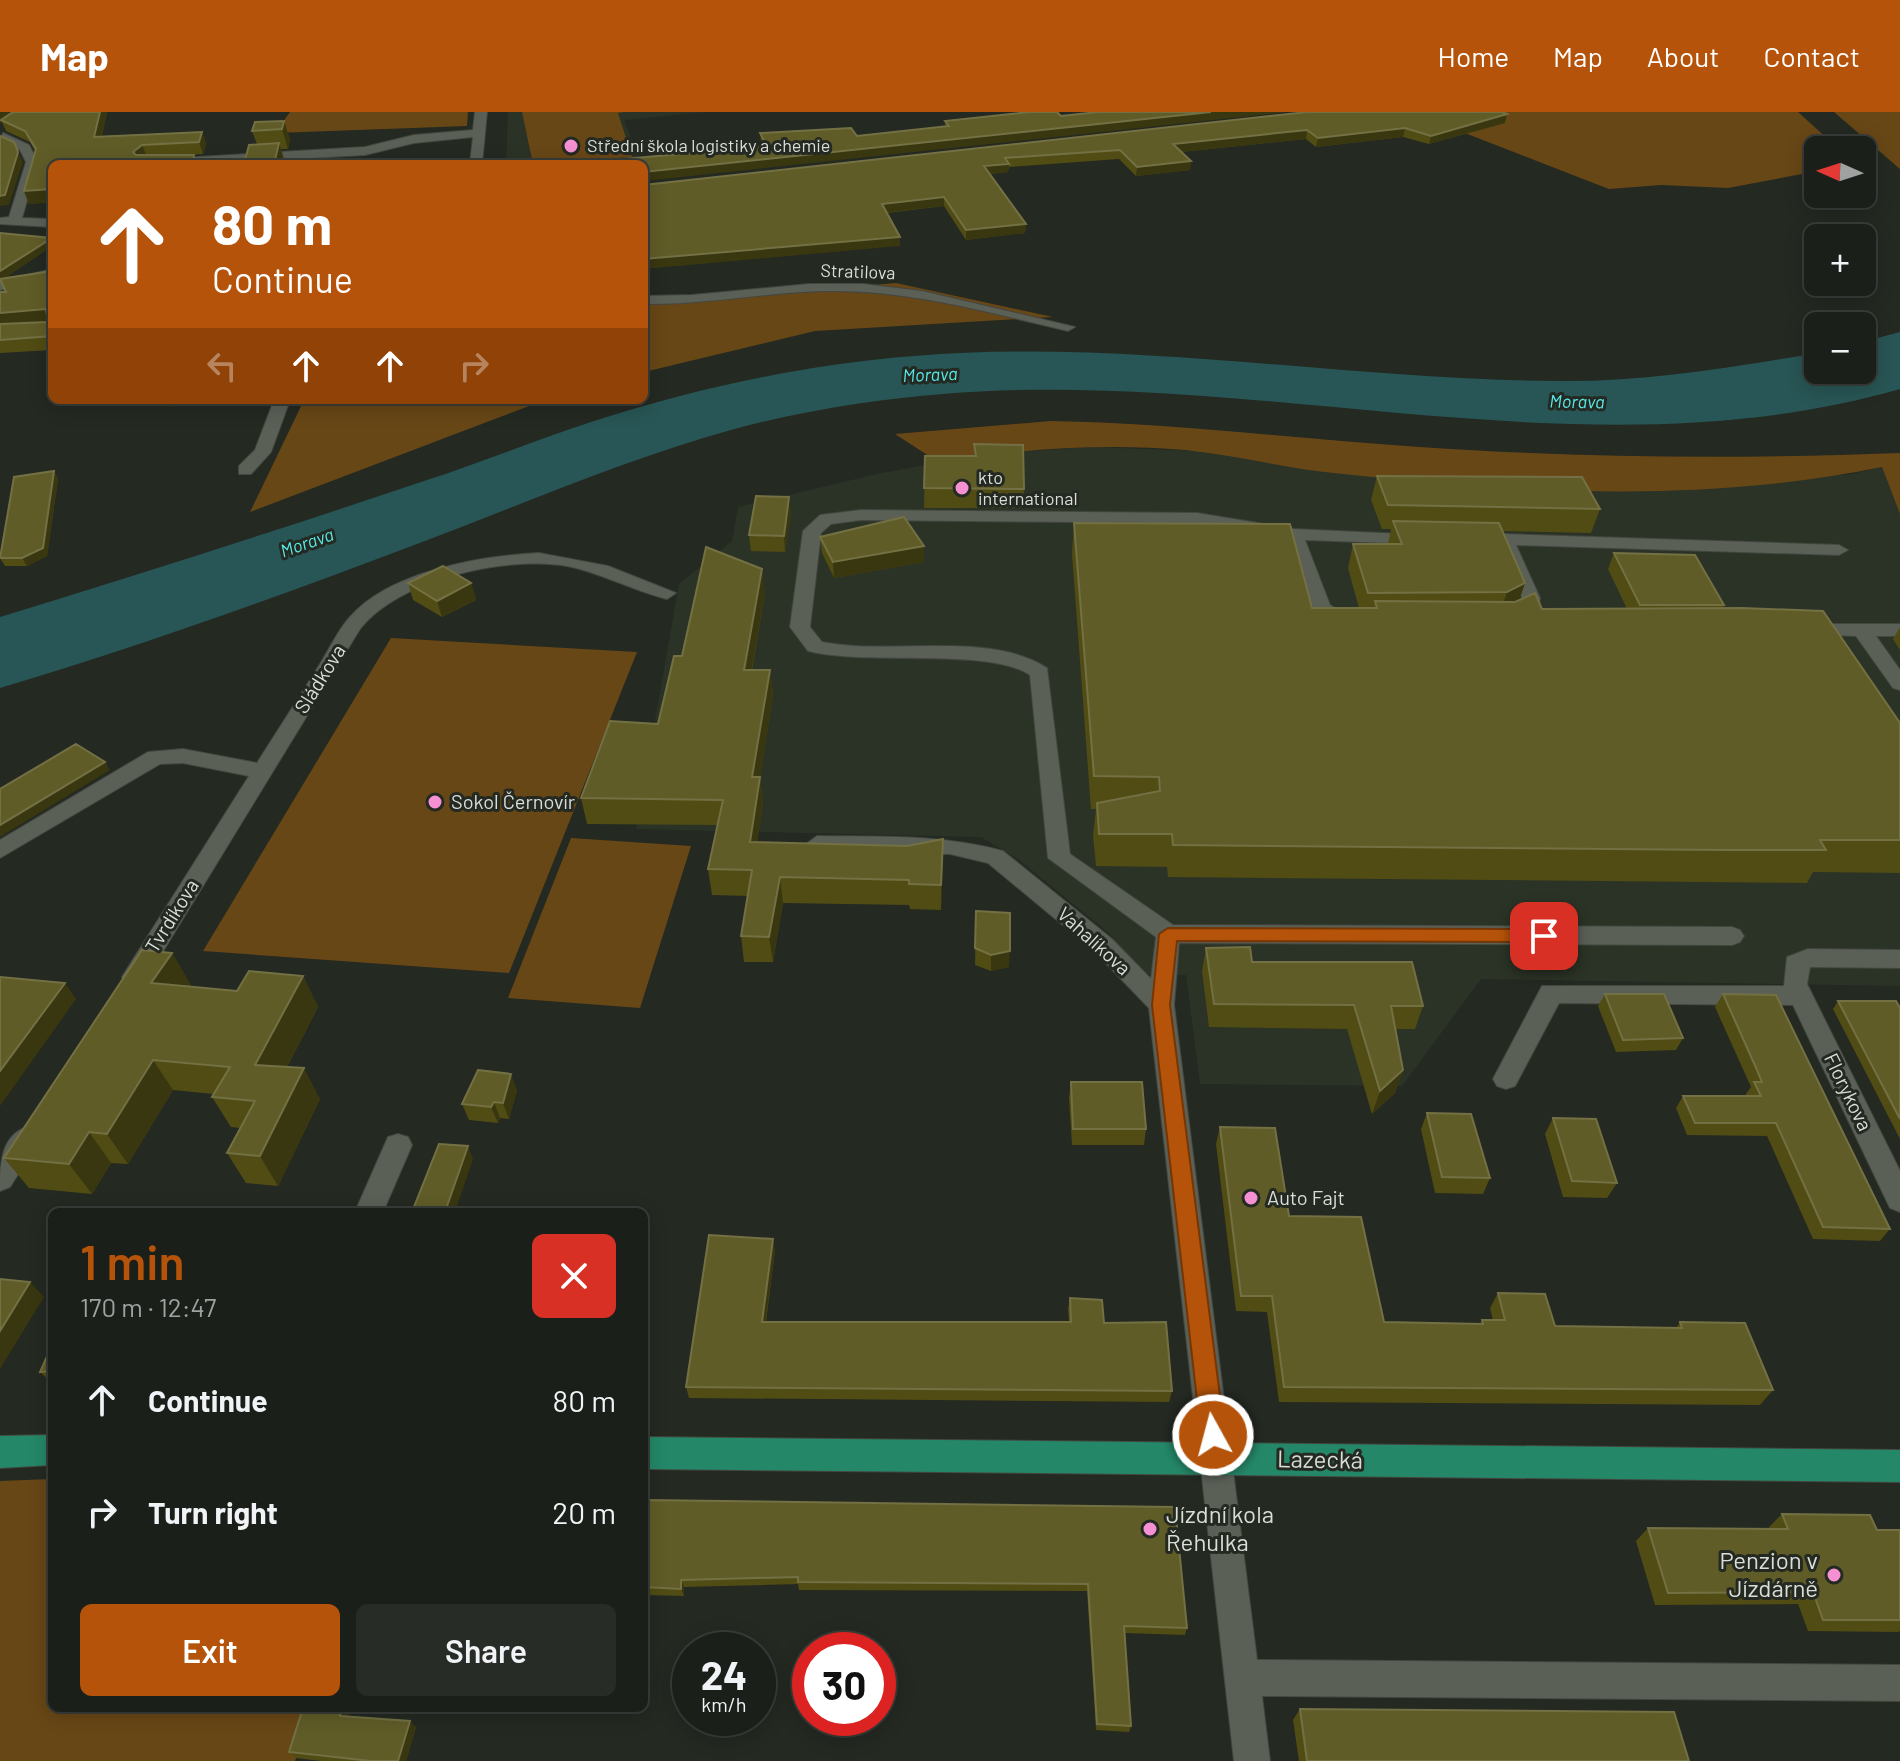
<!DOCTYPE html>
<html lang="en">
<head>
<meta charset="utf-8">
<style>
	body { margin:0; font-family:Barlow,sans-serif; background:#282c27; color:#f1f3f6; height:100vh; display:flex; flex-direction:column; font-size:30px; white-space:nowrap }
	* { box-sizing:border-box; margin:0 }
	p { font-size:26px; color:#a0a2a2 }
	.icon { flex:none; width:44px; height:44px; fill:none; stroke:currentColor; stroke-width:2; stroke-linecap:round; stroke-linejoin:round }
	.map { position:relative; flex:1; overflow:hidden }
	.details { position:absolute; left:48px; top:1096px; width:600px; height:504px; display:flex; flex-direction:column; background:#1b1f1a; border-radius:12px; box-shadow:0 4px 20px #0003,0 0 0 2px #393d39 }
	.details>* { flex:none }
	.guide { position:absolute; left:48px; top:48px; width:600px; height:244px; border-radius:12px; box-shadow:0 4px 20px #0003,0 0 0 2px #393d39; background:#b45309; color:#fff; overflow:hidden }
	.needle { width:52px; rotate:273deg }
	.buttons { position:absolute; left:1804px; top:24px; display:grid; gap:16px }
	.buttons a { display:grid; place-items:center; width:72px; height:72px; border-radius:12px; background:#1b1f1a; box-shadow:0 4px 20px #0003,0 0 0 2px #393d39; font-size:40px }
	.speed { position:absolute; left:672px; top:1520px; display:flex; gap:16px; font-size:40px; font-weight:700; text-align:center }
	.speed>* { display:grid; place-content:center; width:104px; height:104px; border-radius:50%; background:#1b1f1a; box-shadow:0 4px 20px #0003,0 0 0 2px #393d39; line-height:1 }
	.speed small { font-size:20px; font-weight:400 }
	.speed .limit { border:12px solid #d22; background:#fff; color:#111 }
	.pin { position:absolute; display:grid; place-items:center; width:68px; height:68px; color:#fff; margin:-34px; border-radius:16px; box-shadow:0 4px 12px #0006 }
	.me { position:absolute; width:88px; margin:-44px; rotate:353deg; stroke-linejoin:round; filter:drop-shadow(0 0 6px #0008) }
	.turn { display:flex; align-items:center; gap:28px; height:168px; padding:0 32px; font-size:36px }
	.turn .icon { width:104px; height:104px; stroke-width:2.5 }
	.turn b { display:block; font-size:56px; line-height:68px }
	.lanes { display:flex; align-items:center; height:76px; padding:0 32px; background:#0003; justify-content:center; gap:40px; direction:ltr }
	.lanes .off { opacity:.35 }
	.round { display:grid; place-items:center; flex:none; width:84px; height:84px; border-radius:12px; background:#282c27 }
	.headline { display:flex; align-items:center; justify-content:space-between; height:136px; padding:0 32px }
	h1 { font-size:48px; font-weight:600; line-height:60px; color:#b45309 }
	.button { display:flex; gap:16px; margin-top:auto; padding:16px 32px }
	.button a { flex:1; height:92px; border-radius:12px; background:#b45309; color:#fff; font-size:32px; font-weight:600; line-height:92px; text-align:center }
	.button a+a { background:#282c27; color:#f1f3f6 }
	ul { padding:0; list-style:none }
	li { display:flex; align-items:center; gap:24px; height:112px; padding:0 32px }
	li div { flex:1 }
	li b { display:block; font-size:30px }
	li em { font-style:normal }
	header { display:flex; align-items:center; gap:48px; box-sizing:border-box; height:112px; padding:0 40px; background:#b45309; color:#fff }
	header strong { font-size:38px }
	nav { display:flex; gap:44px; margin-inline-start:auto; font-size:28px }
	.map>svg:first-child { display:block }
	.built { fill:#2b3326 }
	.green { fill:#684716 }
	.water { fill:#285555 }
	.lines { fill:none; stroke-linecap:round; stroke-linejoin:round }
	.minor-casing { stroke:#434740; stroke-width:2 }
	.major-casing { stroke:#434740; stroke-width:2 }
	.minor { fill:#5b6057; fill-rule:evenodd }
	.major { fill:#248868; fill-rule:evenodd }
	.wall { fill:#514c13 }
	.shaded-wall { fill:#393710 }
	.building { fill:#605c28; stroke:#737044; stroke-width:2 }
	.route { fill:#b45309; stroke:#753606; stroke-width:2 }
	.poi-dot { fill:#f591d2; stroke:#242922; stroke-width:3 }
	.labels { text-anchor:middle; stroke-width:6; stroke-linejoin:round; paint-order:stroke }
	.far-poi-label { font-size:18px; fill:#daddd8; stroke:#242922; text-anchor:start }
	.far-street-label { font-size:18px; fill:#daddd8; stroke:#242922 }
	.far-water-label { font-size:18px; font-style:italic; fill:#56eae9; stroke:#242922 }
	.street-label { font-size:20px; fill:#daddd8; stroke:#242922 }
	.poi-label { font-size:20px; fill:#daddd8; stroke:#242922; text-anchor:start }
	.near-street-label { font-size:24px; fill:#daddd8; stroke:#242922 }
	.near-poi-label { font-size:24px; fill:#daddd8; stroke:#242922; text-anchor:start }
</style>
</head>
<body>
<header>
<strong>Map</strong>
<nav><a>Home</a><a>Map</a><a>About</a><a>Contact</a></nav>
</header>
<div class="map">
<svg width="1900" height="1649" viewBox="0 0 1900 1649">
	<rect width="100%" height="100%" fill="#242922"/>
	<!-- built -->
	<path class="built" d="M508,0H704L624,8L640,46L570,52H506Z
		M1093,335L1847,363L1882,355L1900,402V874L1481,867L1402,974L1200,972L1186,863L1139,862L1110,822L1018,747L981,725L636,717L679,472L732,429L738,395L877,362L984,342Z"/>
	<!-- green -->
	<path class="green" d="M290,0H468L467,14L275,21Z
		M522,0H624L618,1L632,45L533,52Z
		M1441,0H1798L1840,38H1818V59L1728,76L1661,73L1609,77L1421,4Z
		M1834,0H1900V57Z
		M896,171L1053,205L815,219L644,260V188L680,189Z
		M304,288H545L250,400Z
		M1051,309C1175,311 1297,327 1420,335C1579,346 1741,347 1900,341V402L1882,355C1702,392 1515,381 1334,361C1284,356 1235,343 1185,338C1103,331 1019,337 938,350L895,322Z
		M391,526L637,540L509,861L203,839Z
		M571,726L691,734L640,896L508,886Z
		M52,1367V1596H312L295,1649H0V1369Z"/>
	<!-- water -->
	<path class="water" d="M1900,220V277C1585,367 1261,255 943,282C872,288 800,299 731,318C623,348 521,393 417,432C280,484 141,534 0,576V505C143,461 285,416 427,368C483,350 538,327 594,309C697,276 807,252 914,244C1129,226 1343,268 1558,269C1645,270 1732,255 1818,241V258H1862V230Z"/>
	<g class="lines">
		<defs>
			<path id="minor" d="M475,0H487L482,52H470L473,25L414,31L365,43L208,52H141L147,48L365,35L414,23L473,18Z
				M3,21L29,33L38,50L22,106L52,107V115L0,112V106L9,105L26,50L20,38L0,28Z
				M52,157V165L0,178V170Z
				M809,172H863L922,179L1075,215L1068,219C991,201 913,179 833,179C770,179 708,193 644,192V184L692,183Z
				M274,288H290L271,340L251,362H239V354L255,338Z
				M861,398L1197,401L1294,417L1425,423L1428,427L1419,432L1305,428L1330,493L1358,511L1348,517C1303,506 1301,465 1287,426L1197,411L861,408L831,412L821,421L810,515L822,530C890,544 988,518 1047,556L1070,742L1173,813L1732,815L1740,818L1744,824L1740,830L1732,833L1179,831L1174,893L1257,1548L1900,1553V1589L1262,1584L1270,1649H1234L1149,896L1094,839L988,751L950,742L817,740L806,732L817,724C880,725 942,722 1003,739L1112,827L1151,867L1156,825L1048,746L1030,563C988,535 867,554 808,539L790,515L803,419L820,403Z
				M1504,422L1839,433L1848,438L1839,443L1516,433L1540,486L1537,503L1519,513L1509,507L1521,497L1522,486L1497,432L1483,427L1486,423Z
				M539,441L608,454L676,481L667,487C631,478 598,459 561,453C502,445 398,468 360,517L143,872H125L122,865L249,664L183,651L160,652L0,746V728L148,640L183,637L257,651C278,618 299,585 320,552C330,536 338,518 350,505C390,459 481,444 539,441Z
				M1805,512H1900V524H1876L1900,558V578L1893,576L1856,524L1798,522L1795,518L1798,514Z
				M1808,837L1900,838V856L1810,855L1807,872L1900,1059V1100L1890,1096L1793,893L1559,891L1515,974L1506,977L1497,974L1493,967L1542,874H1784L1787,845Z
				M27,1015L37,1018L41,1026L10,1075L0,1079C0,1054 0,1024 27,1015Z
				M398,1022L408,1025L412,1033L383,1100H355L388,1025Z"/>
			<path id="major" d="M52,1323V1353L0,1356V1324Z
				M644,1325L1900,1338V1370L644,1357Z"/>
		</defs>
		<!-- minor casing -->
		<use href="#minor" class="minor-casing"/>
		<!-- major casing -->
		<use href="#major" class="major-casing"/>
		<!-- minor -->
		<use href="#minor" class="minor"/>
		<!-- major -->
		<use href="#major" class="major"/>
	</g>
	<!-- wall -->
	<path class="wall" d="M0,0H107L102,24L202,20L206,32L203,42L52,52V90L29,92L24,79L35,39L30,30L6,19L2,10L0,11Z
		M1307,0L1505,11L1429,32L1403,25L1316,35L1306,27L1181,40L1191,49L1190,58L1136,64L1119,47L1009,55L1008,60L990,62L1026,112L1025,121L966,128L944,94L887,101L900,125V134L644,73Z
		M1061,4L763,35L761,30L760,21L857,24L945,15V9Z
		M284,9L290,28L288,37H281L285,51L257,32L252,19Z
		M52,127V134L6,165L52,159V238L0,241V180H6L0,168Z
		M974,332L1024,377L1023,396H924L925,344H974Z
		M54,359L58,367L47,444L27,454H5L0,446Z
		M1377,364L1600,397L1591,421L1502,419L1525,471L1519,488L1542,497H1627L1608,457L1614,441L1724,493L1723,496L1900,611V761L1813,760L1807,771L1168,765L1167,755L1096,754L1093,723L1096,697H1091L1072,442L1074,411L1312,496H1359L1348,456L1353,432H1388L1391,417H1382L1371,388Z
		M791,400L785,440L751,439L749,423Z
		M820,425L924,450L834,466L822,441Z
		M408,471H471L476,488L442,505L413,488Z
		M765,481L752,558H770L773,583L760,665L763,691L757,731L907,734L943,727L941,798L910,797L909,793L783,791L773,850H744L741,824L748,784L712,783L708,757L717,713L587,712L581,686L658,612L682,544Z
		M1900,515V538L1893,527Z
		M976,799L1009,855L991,859L975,853Z
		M1206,836L1252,850L1423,894L1415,917H1395L1403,958L1395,981L1372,1002L1347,917L1209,915L1202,859Z
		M172,841L190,872L189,875L237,879L303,864L318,895L287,955L320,987L278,1074L246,1071L227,1041L240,1016L231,1015L212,985L214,982L173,978L128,1052L111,1051L92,1082L29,1076L4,1046Z
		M1605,882L1683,926L1676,938L1616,940L1598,894Z
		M1723,882L1890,1117L1880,1129L1813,1127L1767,1024L1687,1023L1676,996L1683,984H1746V982L1751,975L1715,895Z
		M1838,889L1900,896V1027L1833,897Z
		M1071,970L1146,1017L1144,1033H1072L1069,986Z
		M517,978L509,1007L500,1006L498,1011L469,1008L462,992Z
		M1427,1001L1490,1066L1483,1082L1435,1081L1421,1017Z
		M1553,1006L1617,1071L1607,1086L1563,1085L1545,1022Z
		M1220,1015L1289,1104L1384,1210L1480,1212L1482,1208H1493L1490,1196L1498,1181L1555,1214L1676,1216L1680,1210L1773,1278L1760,1293L1279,1290L1267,1200L1236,1199L1216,1032Z
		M775,1138L766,1210H1069L1068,1197L1070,1186L1104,1211L1172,1279L1169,1290L689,1286L686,1275Z
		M52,1233V1271L40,1260Z
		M644,1388L1175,1395L1187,1516L1185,1523L1125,1521L1131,1614L1129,1620L1096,1618L1087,1479L799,1478L798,1472L684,1475V1484L644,1483Z
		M1782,1402L1877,1418H1900V1519L1898,1520L1808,1519L1798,1492L1655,1493L1636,1429L1648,1416L1770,1417L1769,1415Z
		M1300,1597L1689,1649H1299L1293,1608Z
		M348,1604L416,1615L406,1649H321L296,1646L289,1640Z"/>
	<!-- shaded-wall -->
	<path class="shaded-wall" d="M0,0H30L1,8L2,10L0,11Z
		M100,0H107L99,37L94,25Z
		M1211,0H1288L644,69V60Z
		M1507,2L1505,11L1429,32L1431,24Z
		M284,9L290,28L288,37L282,17Z
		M1405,16L1403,25L1316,35L1318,26Z
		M1307,18L1306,27L1172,41L1173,32Z
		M202,20L206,32L203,42L199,30Z
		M279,31L285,51V52H274Z
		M142,33L147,45L138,52L133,40Z
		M18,40L23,50L9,93L0,94V84Z
		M1191,49L1190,58L1136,64L1137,55Z
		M1009,52L1008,60L984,63V54Z
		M52,77V90L29,92L24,79Z
		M944,85V94L882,101V92Z
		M1026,112L1025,121L966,128V118Z
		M900,125V134L644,157V147Z
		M52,126V134L6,165L0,167V159Z
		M46,197L52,210L0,215V201Z
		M166,288H207V289L169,295Z
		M54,359L58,367L47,444L27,454L22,446Z
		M789,385L791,400L785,440L784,424Z
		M924,434V450L834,466L833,450Z
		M762,457L765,481L747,583L744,558Z
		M471,471L476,488L442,505L437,489Z
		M1525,471L1517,495L1499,504L1507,480Z
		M770,558L773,583L760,665L763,691L754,756L750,730L752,665Z
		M105,650L110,658L0,725V713Z
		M943,727V753L941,798V773Z
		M780,765L783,791L773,850L769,825Z
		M1010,839L1009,855L991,859V843Z
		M172,841L190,872L170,902L151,871Z
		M303,864L318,895L272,983L255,953Z
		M65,871L76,887L0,994V959Z
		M153,948L173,978L128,1052L107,1022Z
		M304,956L320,987L278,1074L260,1044Z
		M1403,958L1395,981L1372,1002L1380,979Z
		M511,962L517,978L509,1007L503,991Z
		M494,990L500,1006L498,1011L491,995Z
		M89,1020L111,1051L92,1082L69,1052Z
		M468,1034L473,1047L455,1100H445Z
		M773,1127L775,1138L764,1221L762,1210Z
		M30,1170L44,1185L0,1257V1219Z
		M681,1468L684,1475V1484L681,1477Z
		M342,1596H351L347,1610L340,1604Z
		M410,1609L416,1615L406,1649H398Z"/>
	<!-- building -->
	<path class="building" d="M13,0H100L94,25L202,20L199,30L142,33L133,40L136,43H194L193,52H52V77L24,79L36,37L25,19L1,8Z
		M1029,0H1057L1061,4L1098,0H1211L644,60V52H623H626L625,47L767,34L760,21L851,16L857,24L949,14L945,9Z
		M1307,0H1502L1507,2L1431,24L1405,16L1318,26L1307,18L1173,32L1191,49L1137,55L1120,38L1005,46L1009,52L984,54L1026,112L966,118L944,85L882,92L900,125L644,147V73Z
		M284,9L282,17L252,19L255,10Z
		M0,24L14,30L18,40L5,83L0,84Z
		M279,31L274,52H244L249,33Z
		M0,121L52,126L0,159Z
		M52,159V224L0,228V212L48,210L46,197L0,201V180H6L0,167Z
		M974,332L1023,333L1024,377L924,376L925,344H976Z
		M54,359L43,436L22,446H0L14,365Z
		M1377,364L1582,365L1600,397L1388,393Z
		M756,384L789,385L784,424L749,423Z
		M904,405L924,434L833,450L820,425Z
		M1393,409L1499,411L1525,471L1507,480L1368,481L1353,432H1402Z
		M1074,411L1290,412L1312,496H1377L1375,489L1515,490L1535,481L1542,497L1742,496L1823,499L1900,611V728H1820L1826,738H1724L1173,733L1172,722H1099L1097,691L1160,679L1159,665L1094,664Z
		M706,435L762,457L744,558H770L752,665H760L750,730L907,734L943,727L941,773L909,772V768L780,765L769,825L741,824L752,758L708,757L723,688L581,686L610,609L658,612L674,544H682Z
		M1614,441L1695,443L1724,493H1640Z
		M443,454L471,471L437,489L408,471Z
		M76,632L105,650L0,713V677Z
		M976,799L1010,801V839L991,843L975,836Z
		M1250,835L1252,850H1412L1423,894H1391L1403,958L1380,979L1354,893L1214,892L1206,836Z
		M142,838L172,841L151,871L237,879L249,859L303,864L255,953L304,956L260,1044L227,1041L255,989L212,985L230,955L153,948L107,1022L89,1020L69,1052L4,1046Z
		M0,865L65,871L0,959Z
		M1605,882H1664L1683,926L1623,928Z
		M1723,882L1776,883L1890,1117L1823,1115L1776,1011H1695L1683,984H1761L1754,970H1762L1757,958Z
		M1838,889H1896L1900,896V1007Z
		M478,958L511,962L503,991L494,990L491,995L462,992Z
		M1071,970H1142L1146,1017H1073Z
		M1427,1001L1471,1002L1490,1066L1442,1065Z
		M1553,1006L1596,1007L1617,1071L1572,1069Z
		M1220,1015L1275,1016L1289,1104L1361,1105L1384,1210L1483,1212L1482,1208H1505L1498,1181L1545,1182L1555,1214L1682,1216L1680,1210L1745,1211L1773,1278L1284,1275L1272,1184H1241Z
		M439,1032L468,1034L445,1100H412Z
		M166,1095L197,1099V1100H164Z
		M709,1123L773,1127L762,1210H1071L1070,1186L1102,1188L1104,1211L1166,1210L1172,1279L686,1275Z
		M0,1167L30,1170L0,1219Z
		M52,1233V1259L40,1260Z
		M644,1388L1175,1395L1187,1516L1124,1514L1131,1614L1097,1612L1088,1472L798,1470V1465L681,1468V1477L644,1475Z
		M1782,1402L1870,1403L1877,1418H1900V1508H1823L1813,1480L1668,1481L1648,1416L1788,1417Z
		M303,1596H342L340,1604L410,1609L398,1649H371L289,1640Z
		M1300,1597L1674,1600L1689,1649H1307Z"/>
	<!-- route -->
	<path class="route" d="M1168,816L1544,817L1553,824L1544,830L1177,829L1170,893L1225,1323L1221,1331L1213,1334L1204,1331L1201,1323L1152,893L1159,822Z"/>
	<!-- markers -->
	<g class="poi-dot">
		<circle cx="571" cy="34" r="8"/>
		<circle cx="962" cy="376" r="8"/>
		<circle cx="435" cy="690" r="8"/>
		<circle cx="1251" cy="1086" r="8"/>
		<circle cx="1150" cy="1417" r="8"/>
		<circle cx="1834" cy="1463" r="8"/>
	</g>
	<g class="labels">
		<!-- far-poi labels -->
		<g class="far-poi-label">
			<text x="587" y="40">Střední škola logistiky a chemie</text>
			<text x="978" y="372">kto<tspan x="978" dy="21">international</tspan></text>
		</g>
		<!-- far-street labels -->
		<g class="far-street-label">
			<text transform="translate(858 160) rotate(2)" y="6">Stratilova</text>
		</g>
		<!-- far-water labels -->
		<g class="far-water-label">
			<text transform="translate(930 263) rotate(-2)" y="6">Morava</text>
			<text transform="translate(1577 290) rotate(1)" y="6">Morava</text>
			<text transform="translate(307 431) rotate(-19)" y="6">Morava</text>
		</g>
		<!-- street labels -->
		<g class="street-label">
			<text transform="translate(320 567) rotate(-58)" y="7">Sládkova</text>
			<text transform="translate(172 804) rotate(-58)" y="7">Tvrdíkova</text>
			<text transform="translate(1094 829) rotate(42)" y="7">Vahalíkova</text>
			<text transform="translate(1848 980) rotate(64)" y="7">Florykova</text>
		</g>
		<!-- poi labels -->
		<g class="poi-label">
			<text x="451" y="697">Sokol Černovír</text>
			<text x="1267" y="1093">Auto Fajt</text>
		</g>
		<!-- near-street labels -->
		<g class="near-street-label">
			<text transform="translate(1320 1348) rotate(1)" y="8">Lazecká</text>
		</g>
		<!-- near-poi labels -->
		<g class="near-poi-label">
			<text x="1166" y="1411">Jízdní kola<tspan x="1166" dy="28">Řehulka</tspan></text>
			<text x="1818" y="1457" text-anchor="end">Penzion v<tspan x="1818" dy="28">Jízdárně</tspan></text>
		</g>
	</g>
</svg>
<div class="buttons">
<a><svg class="needle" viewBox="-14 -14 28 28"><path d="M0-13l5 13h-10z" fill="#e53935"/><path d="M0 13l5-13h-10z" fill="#a0a2a2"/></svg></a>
<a>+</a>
<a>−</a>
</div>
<div class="speed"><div>24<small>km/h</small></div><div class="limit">30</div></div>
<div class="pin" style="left:1544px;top:824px;background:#d93025"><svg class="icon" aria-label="arrive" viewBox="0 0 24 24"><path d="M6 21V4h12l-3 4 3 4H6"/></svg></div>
<svg class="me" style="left:1213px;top:1323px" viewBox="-20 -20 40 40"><circle r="17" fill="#b45309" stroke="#fff" stroke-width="3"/><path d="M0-11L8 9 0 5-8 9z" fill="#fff"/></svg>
<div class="guide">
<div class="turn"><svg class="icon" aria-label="ahead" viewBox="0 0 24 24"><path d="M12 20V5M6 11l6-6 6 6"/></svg><div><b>80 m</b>Continue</div></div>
<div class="lanes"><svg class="icon off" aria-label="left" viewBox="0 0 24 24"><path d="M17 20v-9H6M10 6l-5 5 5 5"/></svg><svg class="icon" aria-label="ahead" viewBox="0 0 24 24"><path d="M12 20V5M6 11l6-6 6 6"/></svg><svg class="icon" aria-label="ahead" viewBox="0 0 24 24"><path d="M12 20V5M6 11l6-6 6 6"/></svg><svg class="icon off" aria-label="right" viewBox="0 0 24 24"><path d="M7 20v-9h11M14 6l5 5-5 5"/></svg></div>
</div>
<section class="details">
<div class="headline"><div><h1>1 min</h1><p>170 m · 12:47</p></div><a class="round" style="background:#d93025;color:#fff"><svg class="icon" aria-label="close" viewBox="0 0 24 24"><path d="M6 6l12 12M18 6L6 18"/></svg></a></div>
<ul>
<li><svg class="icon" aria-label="ahead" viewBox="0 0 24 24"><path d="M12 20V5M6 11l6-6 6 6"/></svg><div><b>Continue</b></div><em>80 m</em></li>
<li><svg class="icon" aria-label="right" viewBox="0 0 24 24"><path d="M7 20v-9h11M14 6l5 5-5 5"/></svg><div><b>Turn right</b></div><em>20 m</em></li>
</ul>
<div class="button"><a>Exit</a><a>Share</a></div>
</section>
</div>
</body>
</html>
